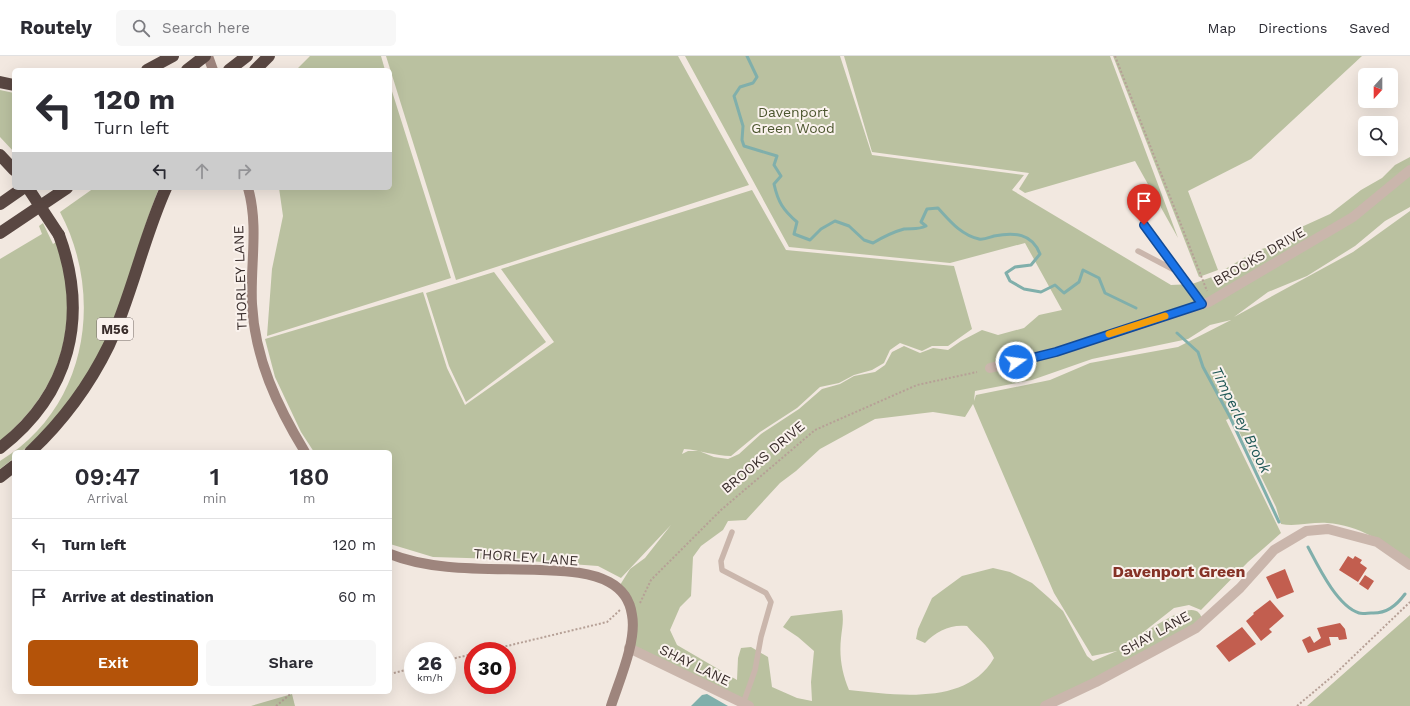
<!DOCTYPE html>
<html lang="en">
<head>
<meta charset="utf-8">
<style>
	body { margin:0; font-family:"Work Sans",sans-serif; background:#f7f7f7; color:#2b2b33; height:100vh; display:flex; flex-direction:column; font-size:15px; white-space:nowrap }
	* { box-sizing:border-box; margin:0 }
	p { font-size:13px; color:#7c7c81 }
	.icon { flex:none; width:22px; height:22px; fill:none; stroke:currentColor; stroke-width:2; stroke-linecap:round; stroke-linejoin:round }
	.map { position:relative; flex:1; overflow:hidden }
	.details { position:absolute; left:12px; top:394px; width:380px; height:244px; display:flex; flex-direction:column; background:#fff; border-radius:6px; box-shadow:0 4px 16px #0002 }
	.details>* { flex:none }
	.banner { position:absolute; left:12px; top:12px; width:380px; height:122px; border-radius:6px; box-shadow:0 4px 16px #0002; background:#fff; color:#2b2b33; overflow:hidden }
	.needle { width:26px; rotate:201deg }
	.controls { position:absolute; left:1358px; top:12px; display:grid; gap:8px }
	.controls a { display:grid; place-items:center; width:40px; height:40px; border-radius:6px; background:#fff; box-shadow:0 4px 16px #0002; font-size:20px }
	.speed { position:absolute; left:404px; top:586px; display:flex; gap:8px; font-size:20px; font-weight:700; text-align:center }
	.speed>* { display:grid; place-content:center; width:52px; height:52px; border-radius:50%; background:#fff; box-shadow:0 4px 16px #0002; line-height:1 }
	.speed small { font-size:10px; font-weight:400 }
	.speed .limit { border:6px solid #d22; background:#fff; color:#111 }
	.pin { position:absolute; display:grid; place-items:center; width:34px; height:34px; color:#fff; margin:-41px -17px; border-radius:50% 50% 50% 0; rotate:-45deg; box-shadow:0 0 4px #0007 }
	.pin .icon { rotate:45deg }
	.me { position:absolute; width:44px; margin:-22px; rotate:76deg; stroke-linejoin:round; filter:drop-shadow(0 0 3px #0008) }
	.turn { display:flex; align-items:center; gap:14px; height:84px; padding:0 16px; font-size:18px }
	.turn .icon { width:52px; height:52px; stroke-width:2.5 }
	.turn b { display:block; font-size:28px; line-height:34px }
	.lanes { display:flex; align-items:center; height:38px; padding:0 16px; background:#0003; justify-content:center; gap:20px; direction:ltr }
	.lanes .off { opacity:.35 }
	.eta { display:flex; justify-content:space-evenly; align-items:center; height:68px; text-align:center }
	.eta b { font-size:24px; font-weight:600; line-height:28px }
	.button { display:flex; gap:8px; margin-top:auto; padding:8px 16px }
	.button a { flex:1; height:46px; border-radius:6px; background:#b45309; color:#fff; font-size:16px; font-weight:600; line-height:46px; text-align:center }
	.button a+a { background:#f7f7f7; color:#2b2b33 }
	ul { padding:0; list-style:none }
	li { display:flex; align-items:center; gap:12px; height:52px; padding:0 16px; border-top:1px solid #e1e1e2 }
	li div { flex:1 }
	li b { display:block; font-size:15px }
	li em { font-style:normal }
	header { display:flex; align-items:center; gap:24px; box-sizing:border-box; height:56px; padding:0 20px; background:#fff; border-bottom:1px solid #e1e1e2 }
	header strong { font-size:19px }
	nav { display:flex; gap:22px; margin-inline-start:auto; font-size:14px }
	.search { width:280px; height:36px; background:#f7f7f7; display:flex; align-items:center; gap:10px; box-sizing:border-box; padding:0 14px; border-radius:6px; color:#7c7c81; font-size:15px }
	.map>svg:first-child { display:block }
	.green { fill:#bac1a0; fill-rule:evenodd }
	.water { fill:#80afab }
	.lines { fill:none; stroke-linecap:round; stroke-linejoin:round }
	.stream { stroke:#80afab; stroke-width:3 }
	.building { fill:#c25e4f }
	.path { stroke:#b6a096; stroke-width:2; stroke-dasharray:2 2; stroke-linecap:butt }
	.lane { stroke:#cab6ac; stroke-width:5.5 }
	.street { stroke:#cab6ac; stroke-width:10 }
	.secondary { stroke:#9e857d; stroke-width:10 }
	.highway { stroke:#594742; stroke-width:12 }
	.highway-bridge { stroke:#594742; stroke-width:12 }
	.route-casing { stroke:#114b97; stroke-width:10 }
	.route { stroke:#1a73e8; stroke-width:7 }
	.slow { stroke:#f59e0b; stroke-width:7 }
	.labels { text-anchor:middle; stroke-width:4; stroke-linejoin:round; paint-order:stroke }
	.shield { fill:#faf2ed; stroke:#736865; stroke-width:1 }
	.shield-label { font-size:13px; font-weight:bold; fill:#392d2b }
	.park-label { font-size:14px; fill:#4c562f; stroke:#faf2ed }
	.street-label { font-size:14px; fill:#392d2b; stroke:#faf2ed }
	.water-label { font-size:15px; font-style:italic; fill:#215957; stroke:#faf2ed }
	.quarter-label { font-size:16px; font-weight:bold; fill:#853226; stroke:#faf2ed }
</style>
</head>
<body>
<header>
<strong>Routely</strong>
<div class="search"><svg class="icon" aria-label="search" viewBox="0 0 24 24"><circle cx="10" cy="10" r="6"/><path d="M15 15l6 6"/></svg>Search here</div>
<nav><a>Map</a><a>Directions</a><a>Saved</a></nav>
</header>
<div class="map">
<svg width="1410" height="650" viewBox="0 0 1410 650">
	<rect width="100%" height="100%" fill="#f2e8e0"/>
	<!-- green -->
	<path class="green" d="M310,0H381L385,14H296Z
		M386,0H678L749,129L456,224Z
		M685,0H840L872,99L1024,119L1012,134L1171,229L1192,228L1212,221L1257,194L1283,188L1297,173L1330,158L1361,134L1382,122L1395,109L1410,101V151L1385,165L1355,190L1307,220L1268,236L1234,261L1353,196L1410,155V504C1385,487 1359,469 1327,467C1312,466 1295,471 1281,468L1276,451L1232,361L1226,364L1281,477L1248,506L1201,554L1189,549L1174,552L1141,578C1153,573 1188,545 1199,557C1201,559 1202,563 1203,566L1045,650H749L629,592L632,577L620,529L630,513L645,502L671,469L621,522L598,510L500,503L433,501L390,488V396H314L301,376L275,321L265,283L423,236L447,312L465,349L554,286L501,213L752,134L786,194L954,210L972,273L948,290H932L922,295L900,287L890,294L884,307L872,314L854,319L839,327L820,331L797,352L760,376L731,400C715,400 700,394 684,393L682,398L688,395H699L714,401L728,403L739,398L761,378L799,353L822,333L840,328L854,320L875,316L885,309L892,296L904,290L920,297L933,292L948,294L961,285L982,274L998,279L1024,272L1039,259L1062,254L1025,187L950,207L789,191ZM1231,264L1178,291L1090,307L1050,324L976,339L974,345L975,335L1032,324L1092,303L1188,283L1210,269ZM973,348L1054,537L1092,600L1117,595L1093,605L1087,600L1063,555L1048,541L1032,527L1010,516L993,512L962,520L932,542L918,573L916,583L925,587C936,575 951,568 967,570C976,581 988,589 994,602C967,650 896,639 849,634C842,617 839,601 841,582C842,572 844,565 842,554L791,560L783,571L798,581L814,595L811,626L812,645L797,642L772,631L768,601L751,591L741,592L738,602L737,624L677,589L670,574L680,551L691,540L693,501L701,490L723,474L728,465L746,464L780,427L796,415L820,393L875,363L933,356L965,361Z
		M844,0H1110L1178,182L1135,105L1025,137L1019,133L1029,117L872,96Z
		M1113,0H1362L1251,103L1188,135L1218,214L1199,221Z
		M390,29L451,222L267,280L272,213L283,160L279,132H390Z
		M0,34L14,37V96L0,81Z
		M94,132H159C141,177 129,225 111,271C93,318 60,363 21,396H14V402L0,413V405C87,353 105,241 60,156Z
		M43,167L53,188L56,186C60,199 66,212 67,225C72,293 52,341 0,385V203L42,178L39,170Z
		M494,216L546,286L466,346L449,310L426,237Z
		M1410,559V650H1307Z
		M292,638L295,650H251Z"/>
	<!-- water -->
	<path class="water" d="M707,638L728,650H691L702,639Z"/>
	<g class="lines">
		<!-- stream -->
		<path class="stream" d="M747,0L757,21L753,27L740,31L734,40L743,70L742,84L744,90L777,100L774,109L781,120L774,128C778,146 783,154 797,166L794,178L810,184L821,173L835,165L849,170L864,184L873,187C883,181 893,176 904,173C912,172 918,174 926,170L921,166L927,153L938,152C950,165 961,179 979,183C984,184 990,181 994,180C1014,176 1032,177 1040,198L1031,209L1015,211L1006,217L1010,225L1024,233L1041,236L1055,229L1064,237L1079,226L1083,214L1099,222L1105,237L1136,252
			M1177,277L1198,296L1203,311L1230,361L1279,466
			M1308,491C1318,510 1337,550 1359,557C1362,558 1368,557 1371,557C1386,558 1396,550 1405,538"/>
	</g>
	<!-- building -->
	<path class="building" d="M1348,500L1353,503L1355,500L1362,504L1360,507L1367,512L1358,526L1339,514Z
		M1285,513L1294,536L1277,543L1266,521Z
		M1365,519L1374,525L1368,534L1359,528Z
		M1270,544L1284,560L1269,573L1272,576L1261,585L1246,565L1254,558L1253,557Z
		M1340,567L1345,573L1347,583L1339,584L1338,581H1329L1331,589L1308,597L1302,584L1310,580L1314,587L1321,582L1317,572Z
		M1242,571L1256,588L1229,606L1216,590Z"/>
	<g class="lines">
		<!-- path -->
		<path class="path" d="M1115,0L1207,235
			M640,547L651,524L721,454L815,374L917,329L977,316
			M486,595L607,566L620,554
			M447,604L473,598
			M390,618L413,612
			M276,650L293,636
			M1297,650L1335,618L1410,546"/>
		<!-- lane -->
		<path class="lane" d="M1144,169L1202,248
			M1138,195L1178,216
			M732,476L721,505L722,514L766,537L771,546L761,581L755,614L743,648"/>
		<!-- street -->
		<path class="street" d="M990,312L1056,296L1209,246L1353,161L1410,114
			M629,592L749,650
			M1045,650L1096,626L1196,572L1240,532L1274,494L1306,475L1328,473L1377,486L1410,509"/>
		<!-- secondary -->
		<path class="secondary" d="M208,0L213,14
			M248,132C259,170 250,210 252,248C255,303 277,350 305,396
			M390,498C434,516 493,512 540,514C562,515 589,515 609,526C622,533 630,544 632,559C637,585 619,625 611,650"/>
		<!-- highway -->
		<path class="highway" d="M147,14L173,0
			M187,14L205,0
			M229,14L247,0
			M255,14L269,0
			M0,26L14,29
			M0,99L14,114
			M0,148L23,132
			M0,177L67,132
			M0,392C70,338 89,261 59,179
			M30,396C63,365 89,330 109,289C132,239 143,183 166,132
			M0,421L14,410"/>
		<!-- highway-bridge -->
		<path class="highway-bridge" d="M28,132L59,179"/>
	</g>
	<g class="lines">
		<defs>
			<path id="route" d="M1016,306L1056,296L1202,248L1144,169"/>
		</defs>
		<!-- route casing -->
		<use href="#route" class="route-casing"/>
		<!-- route -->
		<use href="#route" class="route"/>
		<!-- slow -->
		<path class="slow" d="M1109,278L1165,260"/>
	</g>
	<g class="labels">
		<!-- shield labels -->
		<rect class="shield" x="97" y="262" width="36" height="22" rx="3"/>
		<g class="shield-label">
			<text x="115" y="278">M56</text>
		</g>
		<!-- park labels -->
		<g class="park-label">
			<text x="793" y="61">Davenport<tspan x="793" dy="16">Green Wood</tspan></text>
		</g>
		<!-- street labels -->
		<g class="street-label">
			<text transform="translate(1259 200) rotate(-30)" y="5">BROOKS DRIVE</text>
			<text transform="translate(240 222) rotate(-92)" y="5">THORLEY LANE</text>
			<text transform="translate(763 401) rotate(-40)" y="5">BROOKS DRIVE</text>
			<text transform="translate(526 501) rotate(4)" y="5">THORLEY LANE</text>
			<text transform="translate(1155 577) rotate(-29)" y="5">SHAY LANE</text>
			<text transform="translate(695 609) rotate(26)" y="5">SHAY LANE</text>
		</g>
		<!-- water labels -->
		<g class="water-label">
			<text transform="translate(1241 364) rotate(64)" y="5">Timperley Brook</text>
		</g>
		<!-- quarter labels -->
		<g class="quarter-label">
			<text x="1179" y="521">Davenport Green</text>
		</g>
	</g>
</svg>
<div class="controls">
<a><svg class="needle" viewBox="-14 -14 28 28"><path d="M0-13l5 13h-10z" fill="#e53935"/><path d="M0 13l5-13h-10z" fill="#7c7c81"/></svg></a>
<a><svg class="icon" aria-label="search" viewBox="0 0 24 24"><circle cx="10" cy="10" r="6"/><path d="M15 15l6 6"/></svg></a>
</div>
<div class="speed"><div>26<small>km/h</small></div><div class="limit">30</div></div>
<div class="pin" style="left:1144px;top:169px;background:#d93025"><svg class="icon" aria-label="arrive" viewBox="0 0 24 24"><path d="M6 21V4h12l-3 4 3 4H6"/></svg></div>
<svg class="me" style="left:1016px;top:306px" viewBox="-20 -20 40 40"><circle r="17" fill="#1a73e8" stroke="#fff" stroke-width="3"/><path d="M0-11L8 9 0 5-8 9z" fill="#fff"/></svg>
<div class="banner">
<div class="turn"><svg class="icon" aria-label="left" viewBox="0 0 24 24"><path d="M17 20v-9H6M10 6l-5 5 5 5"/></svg><div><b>120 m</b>Turn left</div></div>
<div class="lanes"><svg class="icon" aria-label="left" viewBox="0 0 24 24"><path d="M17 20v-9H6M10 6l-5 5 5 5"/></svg><svg class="icon off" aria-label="ahead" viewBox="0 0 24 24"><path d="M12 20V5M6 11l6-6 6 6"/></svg><svg class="icon off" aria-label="right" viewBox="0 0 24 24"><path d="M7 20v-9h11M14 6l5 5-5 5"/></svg></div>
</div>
<section class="details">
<div class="eta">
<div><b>09:47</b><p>Arrival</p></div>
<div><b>1</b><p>min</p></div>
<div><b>180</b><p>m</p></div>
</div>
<ul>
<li><svg class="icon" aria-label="left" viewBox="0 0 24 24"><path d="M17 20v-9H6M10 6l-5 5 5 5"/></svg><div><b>Turn left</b></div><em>120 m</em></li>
<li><svg class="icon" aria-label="arrive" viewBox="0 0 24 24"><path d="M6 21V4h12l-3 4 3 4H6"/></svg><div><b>Arrive at destination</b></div><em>60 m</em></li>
</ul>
<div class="button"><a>Exit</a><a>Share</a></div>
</section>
</div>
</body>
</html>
